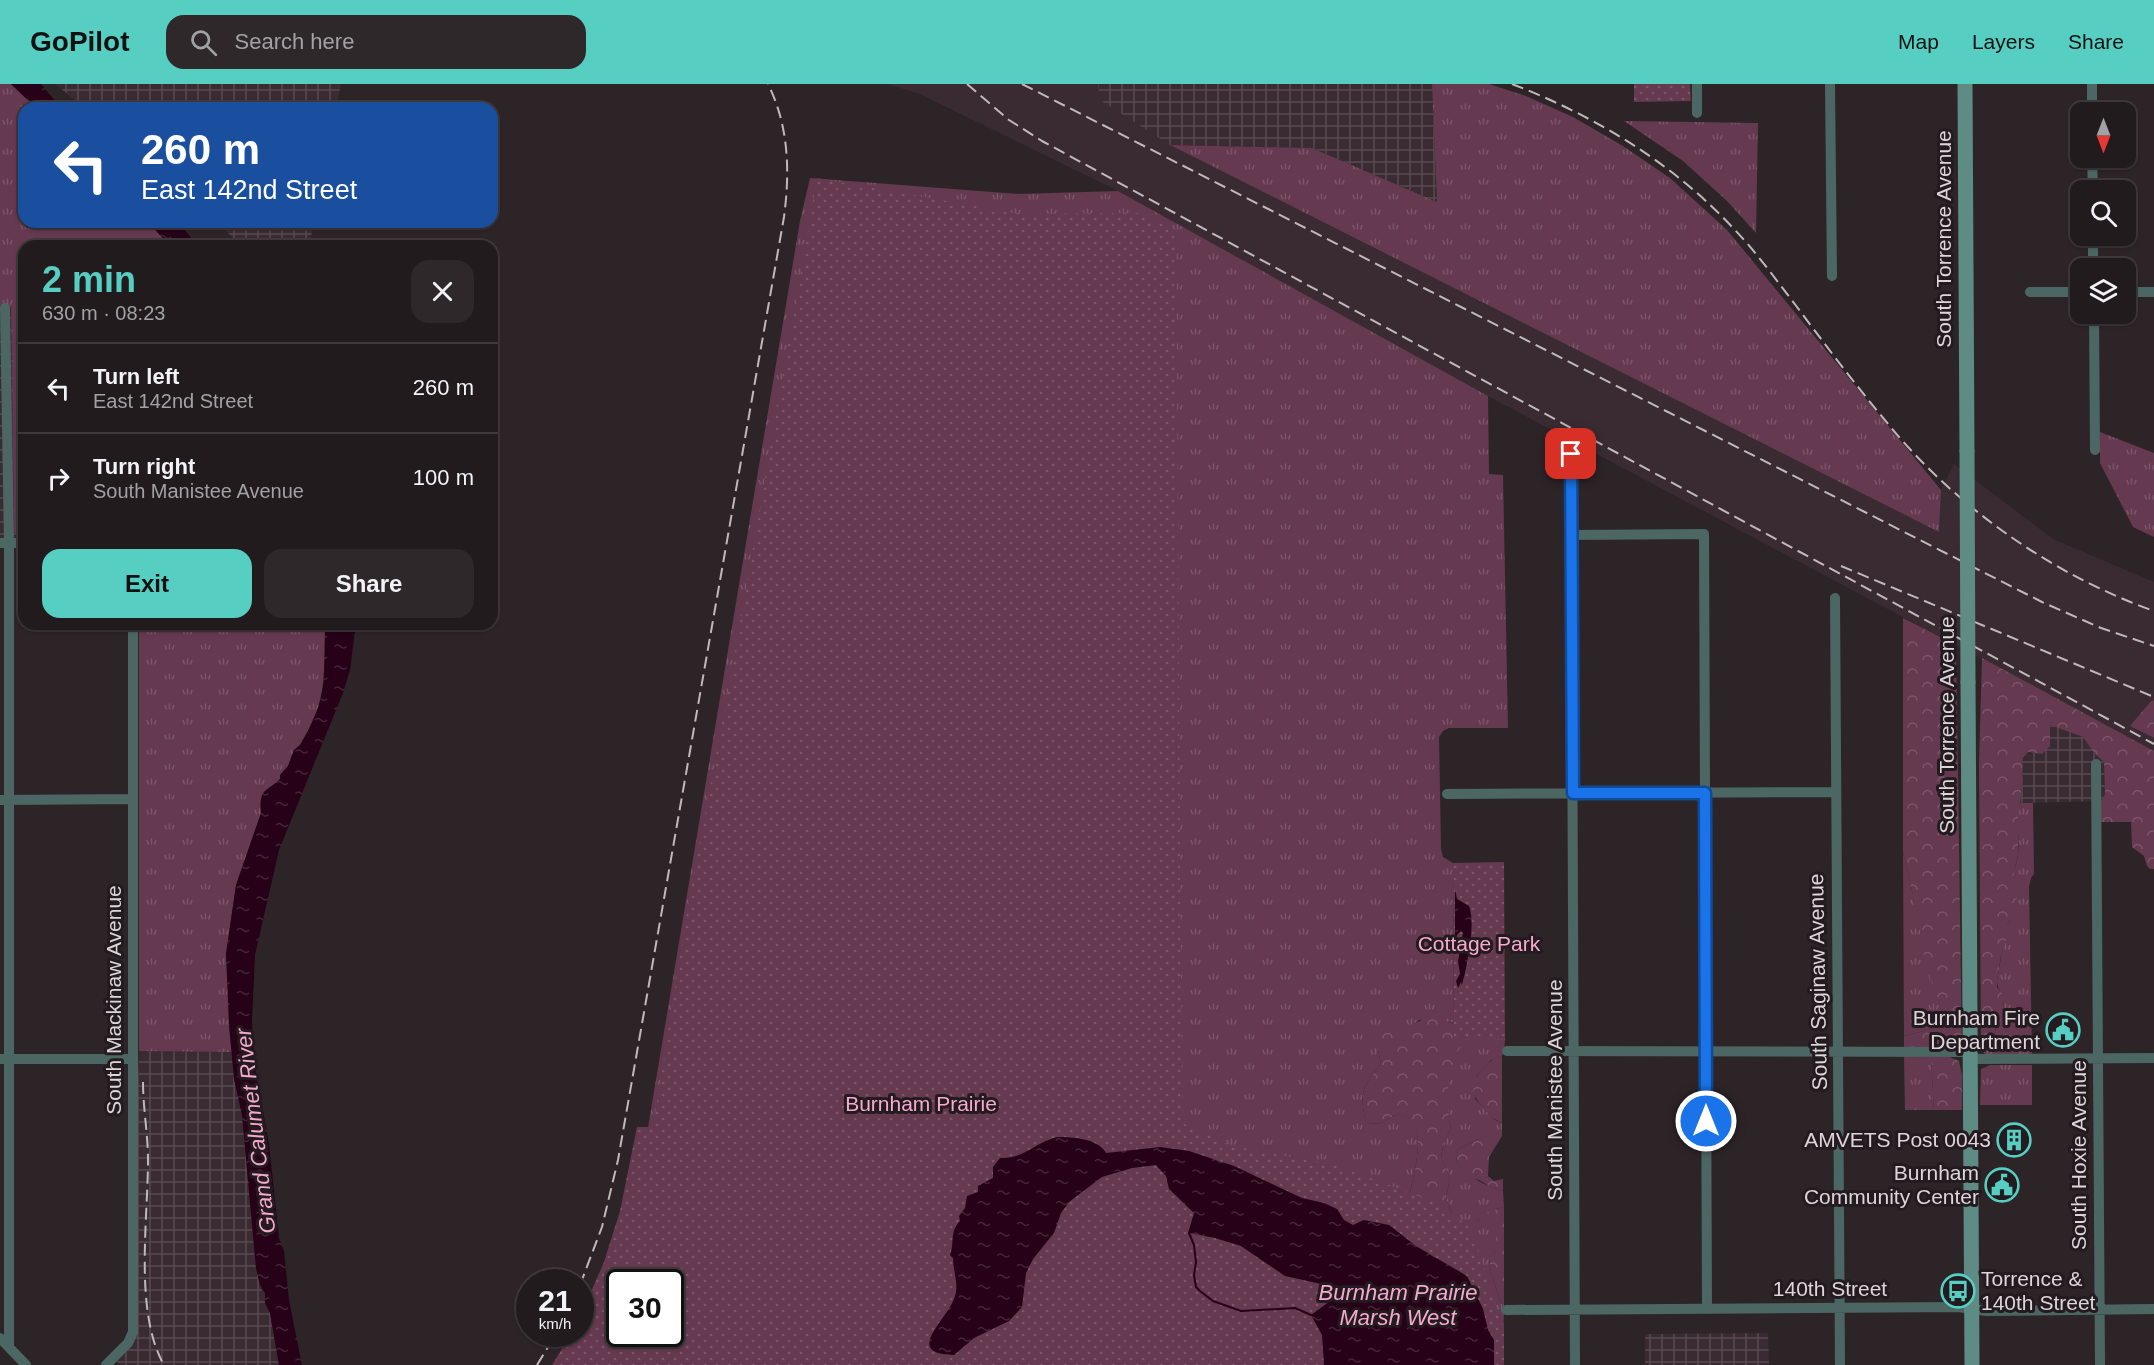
<!DOCTYPE html>
<html lang="en">
<head>
<meta charset="utf-8">
<style>
	body { margin:0; font-family:Arial,sans-serif; background:#2e282b; color:#f1f3f6; height:100vh; display:flex; flex-direction:column; font-size:22px; white-space:nowrap }
	* { box-sizing:border-box; margin:0 }
	p { font-size:20px; color:#a2a1a4 }
	.icon { flex:none; width:33px; height:33px; fill:none; stroke:currentColor; stroke-width:2; stroke-linecap:round; stroke-linejoin:round }
	.map { position:relative; flex:1; overflow:hidden }
	.panel { position:absolute; left:18px; top:156px; width:480px; height:390px; display:flex; flex-direction:column; background:#221b1e; border-radius:18px; box-shadow:0 2px 4px #0004,0 0 0 2px #3f393c }
	.panel>* { flex:none }
	.guide { position:absolute; left:18px; top:18px; width:480px; height:126px; border-radius:18px; box-shadow:0 2px 4px #0004,0 0 0 2px #3f393c; background:#1a4fa0; color:#fff; overflow:hidden }
	.needle { width:39px; rotate:180deg }
	.buttons { position:absolute; left:2070px; top:18px; display:grid; gap:12px }
	.buttons a { display:grid; place-items:center; width:66px; height:66px; border-radius:12px; background:#221b1e; box-shadow:0 2px 4px #0004,0 0 0 2px #3f393c; font-size:30px }
	.speed { position:absolute; left:516px; top:1185px; display:flex; gap:12px; font-size:30px; font-weight:700; text-align:center }
	.speed>* { display:grid; place-content:center; width:78px; height:78px; border-radius:50%; background:#221b1e; box-shadow:0 2px 4px #0004,0 0 0 2px #3f393c; line-height:1 }
	.speed small { font-size:15px; font-weight:400 }
	.speed .limit { border:3px solid #111; border-radius:9px; background:#fff; color:#111 }
	.pin { position:absolute; display:grid; place-items:center; width:51px; height:51px; color:#fff; margin:-26px; border-radius:12px; box-shadow:0 3px 9px #0006 }
	.me { position:absolute; width:66px; margin:-33px; rotate:0deg; stroke-linejoin:round; filter:drop-shadow(0 0 4px #0008) }
	.turn { display:flex; align-items:center; gap:21px; height:126px; padding:0 24px; font-size:27px }
	.turn .icon { width:78px; height:78px; stroke-width:2.5 }
	.turn b { display:block; font-size:42px; line-height:51px }
	.round { display:grid; place-items:center; flex:none; width:63px; height:63px; border-radius:18px; background:#2e282b }
	.overview { display:flex; align-items:center; justify-content:space-between; height:102px; padding:0 24px }
	h1 { font-size:36px; font-weight:600; line-height:45px; color:#56cec2 }
	.button { display:flex; gap:12px; margin-top:auto; padding:12px 24px }
	.button a { flex:1; height:69px; border-radius:18px; background:#56cec2; color:#111; font-size:24px; font-weight:600; line-height:69px; text-align:center }
	.button a+a { background:#2e282b; color:#f1f3f6 }
	ul { padding:0; list-style:none }
	li { display:flex; align-items:center; gap:18px; height:90px; padding:0 24px; border-top:2px solid #3f393c }
	li div { flex:1 }
	li b { display:block; font-size:22px }
	li em { font-style:normal }
	header { display:flex; align-items:center; gap:36px; box-sizing:border-box; height:84px; padding:0 30px; background:#56cec2; color:#111 }
	header strong { font-size:28px }
	nav { display:flex; gap:33px; margin-inline-start:auto; font-size:21px }
	.search { width:420px; height:54px; background:#2e282b; display:flex; align-items:center; gap:15px; box-sizing:border-box; padding:0 21px; border-radius:18px; color:#a2a1a4; font-size:22px }
	.map>svg:first-child { display:block }
	.built { fill:#3a2b32 }
	.industrial { fill:url(#industrial-grid) }
	.grass { fill:url(#grass-tufts); fill-rule:evenodd }
	.forest { fill:url(#forest-crowns) }
	.park { fill:url(#park-dots); fill-rule:evenodd }
	.water { fill:url(#water-ripples) }
	.lines { fill:none; stroke-linecap:round; stroke-linejoin:round }
	.stream { stroke:#260117; stroke-width:2 }
	.minor { stroke:#4c6763; stroke-width:10 }
	.secondary { stroke:#5f8b85; stroke-width:15 }
	.rail { stroke:#c0b9bc; stroke-width:2; stroke-dasharray:12 6; stroke-linecap:butt }
	.secondary-bridge { stroke:#5f8b85; stroke-width:15 }
	.route-casing { stroke:#114b97; stroke-width:15 }
	.route { stroke:#1a73e8; stroke-width:10 }
	.labels { text-anchor:middle; stroke-width:6; stroke-linejoin:round; paint-order:stroke }
	.street-label { font-size:21px; fill:#ddd6d9; stroke:#231b1f }
	.park-label { font-size:21px; fill:#f7aacf; stroke:#231b1f }
	.poi-label { font-size:21px; fill:#ddd6d9; stroke:#231b1f; text-anchor:end }
	.water-label { font-size:22px; font-style:italic; fill:#f6a9ce; stroke:#231b1f }
</style>
</head>
<body>
<header>
<strong>GoPilot</strong>
<div class="search"><svg class="icon" aria-label="search" viewBox="0 0 24 24"><circle cx="10" cy="10" r="6"/><path d="M15 15l6 6"/></svg>Search here</div>
<nav><a>Map</a><a>Layers</a><a>Share</a></nav>
</header>
<div class="map">
<svg width="2154" height="1281" viewBox="0 0 2154 1281">
	<defs>
		<pattern id="industrial-grid" width="8" height="8" patternUnits="userSpaceOnUse" patternTransform="scale(1.5)"><rect width="8" height="8" fill="#3a2b32"/><path d="M0 4h8M4 0v8" fill="none" stroke="#56494f"/></pattern>
		<pattern id="grass-tufts" width="24" height="20" patternUnits="userSpaceOnUse" patternTransform="scale(1.5)"><rect width="24" height="20" fill="#65394f"/><path d="M3 7l-1-3M5 7V3M7 7l1-3M15 17l-1-3M17 17v-4M19 17l1-3" fill="none" stroke="#7b5568"/></pattern>
		<pattern id="forest-crowns" width="20" height="18" patternUnits="userSpaceOnUse" patternTransform="scale(1.5)"><rect width="20" height="18" fill="#65394f"/><path d="M2 6a3 3 0 1 1 6 0M12 15a3 3 0 1 1 6 0" fill="none" stroke="#7b5568"/></pattern>
		<pattern id="park-dots" width="8" height="8" patternUnits="userSpaceOnUse" patternTransform="scale(1.5)"><rect width="8" height="8" fill="#65394f"/><path d="M2 2h.1M6 6h.1" fill="none" stroke="#7b5568" stroke-width="1.8" stroke-linecap="round"/></pattern>
		<pattern id="water-ripples" width="26" height="14" patternUnits="userSpaceOnUse" patternTransform="scale(1.5)"><rect width="26" height="14" fill="#260117"/><path d="M2 4q2-2 4 0t4 0M15 11q2-2 4 0t4 0" fill="none" stroke="#452538"/></pattern>
	</defs>
	<rect width="100%" height="100%" fill="#2d2428"/>
	<!-- built -->
	<path class="built" d="M887,0H1098L1101,16L1170,61L1939,448L1941,406L1954,380L2053,455L2154,498V617L2152,616L2130,642L2154,654V667L1488,312L1118,107L920,10Z"/>
	<!-- industrial -->
	<path class="industrial" d="M55,0H341L336,24H85Z
		M1098,0H1432L1437,118L1312,64L1170,61L1100,16Z
		M218,138H314L309,162H240Z
		M0,221H11L14,448L19,454H0Z
		M2050,641L2083,653L2094,669L2104,678L2105,710L2101,717L2020,719L2023,697L2022,675L2027,669L2031,670Z
		M139,967L232,968L234,995L242,1031L256,1184L261,1205L265,1209V1219L270,1229L279,1281H120L114,1275L129,1260Z
		M1768,1249L1769,1281H1645V1250Z"/>
	<!-- grass -->
	<path class="grass" d="M0,0H11L36,24H24V138H148L170,162H24V454H19L14,448L11,221H0Z
		M1432,0H1489L1526,12L1573,33L1623,62L1670,94L1727,146L1941,406L1939,448L1170,61L1312,64L1437,118Z
		M1624,37L1758,39L1756,149L1727,117L1683,77Z
		M810,94L1018,110L1118,107L1488,312L1489,390L1503,391L1508,644H1449L1443,647L1439,653L1441,765L1443,773L1453,779L1454,940L1451,938L1419,936L1407,945L1395,949L1378,968L1381,979C1362,1005 1359,1007 1366,1039C1371,1039 1377,1040 1381,1039C1388,1036 1394,1029 1403,1031C1430,1036 1413,1092 1410,1110L1452,1130L1446,1114L1450,1093L1441,1074L1444,1057L1451,1045C1446,1025 1444,1002 1451,982C1454,972 1461,964 1463,955H1505L1504,968L1502,972L1491,976L1477,992L1475,1015L1495,1036L1502,1039V1052H1486L1458,1065L1456,1078C1469,1093 1483,1101 1503,1107L1504,1123L1496,1125L1494,1129L1476,1135L1496,1149V1167L1489,1176L1491,1190L1504,1226L1503,1281H571L634,1127L800,137ZM620,1198H670V1250H620Z
		M2100,348L2154,369V453L2133,443L2100,379Z
		M139,540H325L326,563L322,608L315,634L300,661L294,666L288,682L280,691V695C266,708 259,704 261,729L236,801L226,870L232,968L139,967Z
		M2020,719H2033L2034,790L2031,794L2029,803L2032,971H1988L1984,969L1981,959L1987,962L1995,951V947C2000,935 2007,923 2001,910C1999,904 1997,902 1997,896L2007,840C2018,828 2011,809 2013,794C2013,787 2017,779 2018,771C2020,754 2015,736 2020,719Z
		M1903,768L1935,905L1943,930V942L1904,952Z
		M1904,972L1931,973L1934,1026H1905Z
		M1990,981H2032V1021H1980L1981,985Z"/>
	<!-- forest -->
	<path class="forest" d="M1903,534L1956,561L1962,963H1904V952L1943,942V930L1925,880L1918,833L1903,768Z
		M1982,574L2154,667V785H2150L2147,782L2144,772L2132,763L2131,738H2101V717L2105,710L2104,678L2094,669L2083,653L2050,641V662L2042,670L2028,668L2022,675L2023,697L2018,734V770L2013,794L2017,818V827L2007,840V853L2001,872L1997,896V903L2004,912L2002,934L1995,946L1994,957L1991,962L1981,959L1979,679Z
		M2152,616L2154,617V654L2130,642Z
		M1434,932L1454,940V955H1463L1464,957C1446,985 1444,1014 1451,1045L1444,1057L1441,1073L1450,1093L1446,1114L1452,1130L1449,1151L1410,1110C1413,1092 1430,1036 1402,1031C1394,1029 1388,1036 1381,1039C1377,1040 1370,1039 1366,1039C1359,1007 1362,1005 1381,979C1378,967 1376,960 1383,949C1406,948 1413,937 1434,932Z
		M1502,972V1039C1495,1036 1492,1033 1487,1028C1473,1013 1467,1003 1482,986C1488,979 1492,974 1502,972Z
		M1931,973H1950L1959,977L1962,991V1026H1934Z
		M1486,1052H1502L1489,1073L1488,1092L1494,1097L1503,1095V1107L1491,1103L1479,1096L1469,1093L1456,1078L1458,1065Z
		M1504,1123V1226L1491,1190L1489,1175L1496,1167V1150L1476,1135L1483,1128L1493,1129L1496,1125Z"/>
	<!-- park -->
	<path class="park" d="M1634,0H1690L1691,17L1634,18Z
		M817,94L1020,130L1142,129L1176,148L1182,1039L1233,1062L1335,1081L1445,1122L1446,1127L1466,1140L1475,1155L1501,1239L1504,1240V1281H552L571,1250H580L581,1231L604,1178L620,1127L637,1043H653L689,816L730,597ZM620,1198H670V1250H620Z
		M1504,778L1505,955H1454L1453,779Z"/>
	<!-- water -->
	<path class="water" d="M11,0H41L61,24H36Z
		M148,138H178L198,162H170Z
		M325,540H356L350,586L343,609L279,766L255,871L252,938L255,983L269,1060L279,1154L284,1167L289,1216L302,1281H279L270,1229L265,1219V1209L260,1201L256,1184L242,1031L234,995L229,942L226,870L236,801L261,729C259,704 266,709 280,695V691L288,682L294,666L300,661L308,647L319,622L324,597Z
		M1455,805L1457,815L1469,822C1476,839 1467,883 1462,901L1461,898L1458,904L1456,897L1460,890L1458,877L1463,849L1461,847L1457,851L1455,859Z
		M1057,1053C1071,1053 1098,1054 1106,1069L1160,1063L1189,1067L1234,1082L1302,1114L1324,1119L1337,1125L1344,1136L1353,1141L1364,1136L1389,1141L1416,1162L1467,1192L1483,1225L1488,1246L1494,1256V1281H1324L1322,1251L1311,1231L1337,1212L1339,1204L1285,1192L1241,1162L1215,1154L1189,1149L1194,1129L1169,1105L1166,1092L1156,1081L1132,1084L1102,1093L1069,1118L1061,1129L1054,1149L1033,1175L1026,1189L1022,1223L1009,1237L974,1254L954,1271C901,1270 949,1235 955,1212C959,1200 953,1187 953,1174L950,1171C955,1159 949,1148 960,1137L959,1132L965,1124L967,1112L978,1108V1102L993,1094V1083L1000,1074C1024,1075 1034,1059 1057,1053Z"/>
	<g class="lines">
		<!-- stream -->
		<path class="stream" d="M1194,1133L1189,1149L1194,1161L1196,1178L1194,1191L1196,1203L1200,1207L1213,1217L1241,1227L1295,1224L1311,1231"/>
		<!-- minor -->
		<path class="minor" d="M1697,0V29
			M1830,0L1832,192
			M2092,0V28
			M2092,74L2093,106
			M2093,152V184
			M2030,208H2080
			M2126,208H2154
			M5,224L9,459V1263
			M2094,230L2095,366
			M1571,370L1575,1281
			M1572,451L1704,450L1707,1225
			M0,459H24
			M1835,514L1840,1281
			M2096,680L2100,1281
			M1447,710L1835,708
			M0,716L133,715
			M1507,967L1970,968
			M0,975H133
			M1970,975L2154,974
			M1506,1226L1958,1223L1986,1227L2154,1225
			M0,1254L26,1281
			M106,1281L128,1259L133,1248V540"/>
		<!-- secondary -->
		<path class="secondary" d="M1965,0L1967,367
			M1968,598L1972,1281"/>
		<!-- rail -->
		<path class="rail" d="M967,0L1009,36L1042,57L2154,660
			M1022,0L2042,518L2101,544L2154,562
			M1512,0C1595,32 1673,79 1734,145C1757,169 1777,197 1797,223C1827,263 1857,303 1889,341C1957,424 2053,491 2154,527
			M1841,482L2154,613
			M143,998C143,1024 148,1050 148,1076C148,1136 134,1229 164,1281
			M580,1201L602,1143L618,1076L784,133C790,88 789,42 768,0
			M537,1281L556,1250"/>
		<!-- secondary-bridge -->
		<path class="secondary-bridge" d="M1967,367L1968,598"/>
	</g>
	<g class="lines">
		<defs>
			<path id="route" d="M1571,370L1573,709H1705L1706,1037"/>
		</defs>
		<!-- route casing -->
		<use href="#route" class="route-casing"/>
		<!-- route -->
		<use href="#route" class="route"/>
	</g>
	<!-- icons -->
	<defs>
		<symbol id="civic-ring" viewBox="-11 -11 22 22"><circle r="9.5" fill="#231b1f" stroke="#56cec2" stroke-width="1.5"/><path d="M-.6-6.5H3V-4.5H.6V-3L4-1V1h2V6H-6V1h2V-1L-.6-3ZM-1.2 2.5V6h2.4V2.5Z" fill="#56cec2"/></symbol>
		<symbol id="building-ring" viewBox="-11 -11 22 22"><circle r="9.5" fill="#231b1f" stroke="#56cec2" stroke-width="1.5"/><path d="M-4-6H4V6H1V3H-1V6H-4ZM-2.5-4.3h1.7v1.8h-1.7ZM.8-4.3h1.7v1.8H.8ZM-2.5-1h1.7V.8h-1.7ZM.8-1h1.7V.8H.8Z" fill="#56cec2"/></symbol>
		<symbol id="bus-ring" viewBox="-11 -11 22 22"><circle r="9.5" fill="#231b1f" stroke="#56cec2" stroke-width="1.5"/><path d="M-5-6H5V4H4V6H2V4H-2V6H-4V4H-5ZM-3.5-4V0h7V-4ZM-3.5 1.2v1.5H-2V1.2ZM2 1.2v1.5H3.5V1.2Z" fill="#56cec2"/></symbol>
	</defs>
	<g fill-rule="evenodd">
		<use href="#civic-ring" x="2044" y="927" width="38" height="38"/>
		<use href="#building-ring" x="1995" y="1037" width="38" height="38"/>
		<use href="#civic-ring" x="1983" y="1082" width="38" height="38"/>
		<use href="#bus-ring" x="1939" y="1188" width="38" height="38"/>
	</g>
	<g class="labels">
		<!-- street labels -->
		<g class="street-label">
			<text transform="translate(1944 155) rotate(-90)" y="7">South Torrence Avenue</text>
			<text transform="translate(1947 641) rotate(-90)" y="7">South Torrence Avenue</text>
			<text transform="translate(1818 898) rotate(-91)" y="7">South Saginaw Avenue</text>
			<text transform="translate(114 916) rotate(-90)" y="7">South Mackinaw Avenue</text>
			<text transform="translate(1555 1006) rotate(-90)" y="7">South Manistee Avenue</text>
			<text transform="translate(2079 1071) rotate(-90)" y="7">South Hoxie Avenue</text>
			<text x="1830" y="1212">140th Street</text>
		</g>
		<!-- park labels -->
		<g class="park-label">
			<text x="1479" y="867">Cottage Park</text>
			<text x="921" y="1027">Burnham Prairie</text>
		</g>
		<!-- poi labels -->
		<g class="poi-label">
			<text x="2040" y="941">Burnham Fire<tspan x="2040" dy="24">Department</tspan></text>
			<text x="1991" y="1063">AMVETS Post 0043</text>
			<text x="1979" y="1096">Burnham<tspan x="1979" dy="24">Community Center</tspan></text>
			<text x="1981" y="1202" text-anchor="start">Torrence &amp;<tspan x="1981" dy="24">140th Street</tspan></text>
		</g>
		<!-- water labels -->
		<g class="water-label">
			<text transform="translate(255 1047) rotate(-97)" y="8">Grand Calumet River</text>
			<text x="1398" y="1216">Burnham Prairie<tspan x="1398" dy="25">Marsh West</tspan></text>
		</g>
	</g>
</svg>
<div class="buttons">
<a><svg class="needle" viewBox="-14 -14 28 28"><path d="M0-13l5 13h-10z" fill="#e53935"/><path d="M0 13l5-13h-10z" fill="#a2a1a4"/></svg></a>
<a><svg class="icon" aria-label="search" viewBox="0 0 24 24"><circle cx="10" cy="10" r="6"/><path d="M15 15l6 6"/></svg></a>
<a><svg class="icon" aria-label="layers" viewBox="0 0 24 24"><path d="M12 4l9 5-9 5-9-5zM3 14l9 5 9-5"/></svg></a>
</div>
<div class="speed"><div>21<small>km/h</small></div><div class="limit">30</div></div>
<div class="pin" style="left:1571px;top:370px;background:#d93025"><svg class="icon" aria-label="arrive" viewBox="0 0 24 24"><path d="M6 21V4h12l-3 4 3 4H6"/></svg></div>
<svg class="me" style="left:1706px;top:1037px" viewBox="-20 -20 40 40"><circle r="17" fill="#1a73e8" stroke="#fff" stroke-width="3"/><path d="M0-11L8 9 0 5-8 9z" fill="#fff"/></svg>
<div class="guide">
<div class="turn"><svg class="icon" aria-label="left" viewBox="0 0 24 24"><path d="M17 20v-9H6M10 6l-5 5 5 5"/></svg><div><b>260 m</b>East 142nd Street</div></div>
</div>
<section class="panel">
<div class="overview"><div><h1>2 min</h1><p>630 m · 08:23</p></div><a class="round"><svg class="icon" aria-label="close" viewBox="0 0 24 24"><path d="M6 6l12 12M18 6L6 18"/></svg></a></div>
<ul>
<li><svg class="icon" aria-label="left" viewBox="0 0 24 24"><path d="M17 20v-9H6M10 6l-5 5 5 5"/></svg><div><b>Turn left</b><p>East 142nd Street</p></div><em>260 m</em></li>
<li><svg class="icon" aria-label="right" viewBox="0 0 24 24"><path d="M7 20v-9h11M14 6l5 5-5 5"/></svg><div><b>Turn right</b><p>South Manistee Avenue</p></div><em>100 m</em></li>
</ul>
<div class="button"><a>Exit</a><a>Share</a></div>
</section>
</div>
</body>
</html>
